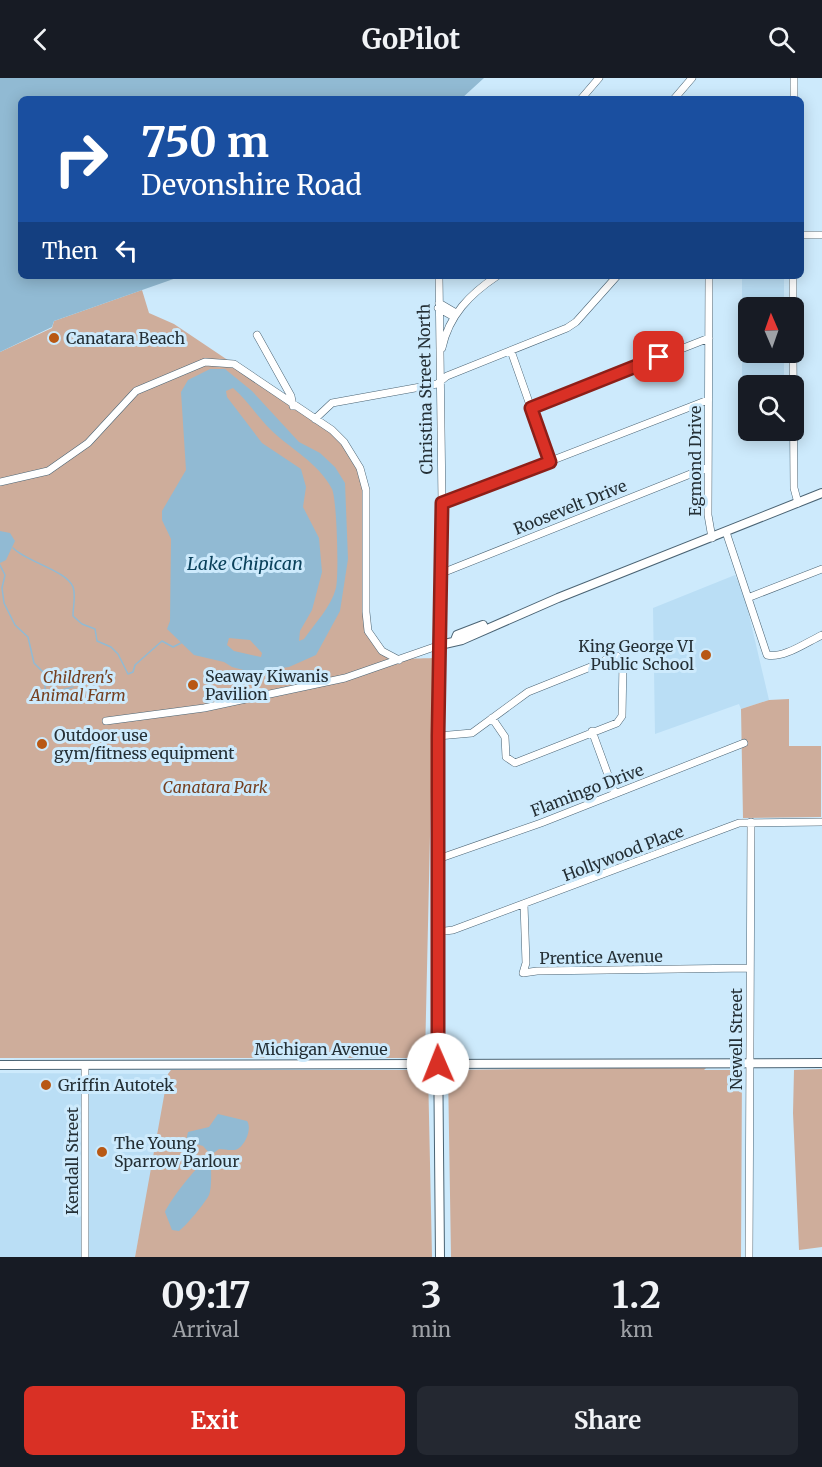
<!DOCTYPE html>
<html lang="en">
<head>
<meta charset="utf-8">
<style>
	body { margin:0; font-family:Merriweather,serif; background:#242831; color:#f1f3f6; height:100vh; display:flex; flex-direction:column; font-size:22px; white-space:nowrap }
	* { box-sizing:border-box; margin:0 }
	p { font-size:20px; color:#9ea1a6 }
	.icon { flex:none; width:33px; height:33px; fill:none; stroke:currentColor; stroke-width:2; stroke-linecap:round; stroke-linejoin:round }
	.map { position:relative; height:1179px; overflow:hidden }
	.details { display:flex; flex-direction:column; background:#171b24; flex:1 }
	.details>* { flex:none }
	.banner { position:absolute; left:18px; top:18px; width:786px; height:183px; border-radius:9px; box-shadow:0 3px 15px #0003; background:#1a4fa0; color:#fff; overflow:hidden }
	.needle { width:39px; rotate:358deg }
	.fabs { position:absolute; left:738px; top:219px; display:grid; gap:12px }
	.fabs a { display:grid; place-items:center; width:66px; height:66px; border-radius:9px; background:#171b24; box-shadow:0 3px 15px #0003; font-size:30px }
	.pin { position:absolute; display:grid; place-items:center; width:51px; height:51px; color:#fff; margin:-26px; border-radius:12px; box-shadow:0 3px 9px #0006 }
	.me { position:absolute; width:66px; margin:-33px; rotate:359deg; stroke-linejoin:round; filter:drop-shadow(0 0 4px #0008) }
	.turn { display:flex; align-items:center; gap:21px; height:126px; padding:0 24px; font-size:27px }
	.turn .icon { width:78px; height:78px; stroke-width:2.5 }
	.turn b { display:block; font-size:42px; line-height:51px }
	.then { display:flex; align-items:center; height:57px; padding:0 24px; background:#0003; gap:12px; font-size:22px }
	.eta { display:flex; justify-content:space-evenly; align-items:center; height:102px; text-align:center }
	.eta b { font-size:36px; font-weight:700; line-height:42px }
	.primary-button { display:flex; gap:12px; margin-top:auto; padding:12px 24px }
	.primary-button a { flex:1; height:69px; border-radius:9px; background:#d93025; color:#fff; font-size:24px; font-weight:700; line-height:69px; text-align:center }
	.primary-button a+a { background:#242831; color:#f1f3f6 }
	header { display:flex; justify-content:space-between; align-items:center; height:78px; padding:0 24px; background:#171b24; font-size:27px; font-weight:700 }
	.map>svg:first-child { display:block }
	.built { fill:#badef5 }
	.green { fill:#cead9b }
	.water { fill:#91bad3; fill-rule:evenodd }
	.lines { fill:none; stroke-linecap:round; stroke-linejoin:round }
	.stream { stroke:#91bad3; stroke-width:1.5 }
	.minor-casing { stroke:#4b6474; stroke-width:8 }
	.major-casing { stroke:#4b6474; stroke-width:10 }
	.minor { stroke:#fff; stroke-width:7 }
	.major { stroke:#fff; stroke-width:8 }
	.route-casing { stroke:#8d1f18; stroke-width:15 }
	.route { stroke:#d93025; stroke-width:10 }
	.poi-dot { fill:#b85814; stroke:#cdeafc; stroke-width:2 }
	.labels { text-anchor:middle; stroke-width:6; stroke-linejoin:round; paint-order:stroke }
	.poi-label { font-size:16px; fill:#242f35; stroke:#cdeafc; text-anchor:start }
	.street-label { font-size:16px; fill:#242f35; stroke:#cdeafc }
	.park-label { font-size:16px; font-style:italic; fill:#753f1f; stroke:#cdeafc }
	.water-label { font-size:18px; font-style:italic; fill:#0a415b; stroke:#cdeafc }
</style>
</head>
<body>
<header><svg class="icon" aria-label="back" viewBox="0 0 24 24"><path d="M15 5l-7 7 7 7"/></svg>GoPilot<svg class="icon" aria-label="search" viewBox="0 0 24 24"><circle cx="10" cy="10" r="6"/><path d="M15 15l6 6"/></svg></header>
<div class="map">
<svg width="822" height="1179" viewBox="0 0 822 1179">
	<rect width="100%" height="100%" fill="#cdeafc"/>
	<!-- built -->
	<path class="built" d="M742,198H784V229L748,230V274L784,275V307L748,308V322H742Z
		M735,497L744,516L769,622L741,631L739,626L655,656L653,530Z
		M171,992L135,1179H0V995L168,996Z"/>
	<!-- green -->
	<path class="green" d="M142,212L149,235L174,246L332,352L351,374L362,402L370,553C391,583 399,581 434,580L425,980H0V274L52,250L54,243Z
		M789,621V668H821V739L743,740L741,631L769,622Z
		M707,989L704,992H742L741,1179H451L448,992Z
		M822,991V1169L799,1172L793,1035L794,992Z
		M171,992H428L432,1179H135L168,996Z"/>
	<!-- water -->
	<path class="water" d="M0,0H484L461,21H21V198H182L54,243L52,249L0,274Z
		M210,291H225L252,313L299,364L320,375L335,389L345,405L348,481L340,533L316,577L289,589L261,593H247L232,589L224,584L194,577L167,551L170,543L171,461L162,442V433L186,392L181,314L188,302ZM233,310C247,322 257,338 270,351C290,371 318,384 332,411C337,422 339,497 336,510C331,529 315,545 304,561L299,563L300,553L312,532L322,494L319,460L303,429L306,409L301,391L262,365L227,319L226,313ZM229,560L250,562L262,575L261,579L234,573L227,567Z
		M0,453L10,455L15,463L6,482L0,485Z
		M218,1036L247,1043C252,1050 246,1065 239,1070C235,1074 225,1071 219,1071L211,1077L203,1068L186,1063L188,1054L209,1049Z
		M205,1084H211C211,1092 212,1110 209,1117C205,1125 186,1148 179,1153L172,1152L165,1134C169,1124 196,1088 205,1084Z"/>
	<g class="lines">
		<!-- stream -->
		<path class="stream" d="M13,470C27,484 67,493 73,509C76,517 73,529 73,538L82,546L95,551L97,563L111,569L118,576L128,596L133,594L135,587L162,563L173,569L181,565
			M0,487L5,497L2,510L4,525L15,547L28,559L34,585L43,594L46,616L73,609"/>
		<defs>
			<path id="minor" d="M581,21L599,0
				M674,21L692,0
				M794,21V0
				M801,157H822
				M709,198L708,437L712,460
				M793,198V230
				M439,225L456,235
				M438,230L454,239
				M257,257L291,318L293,328
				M442,270C449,237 470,216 497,198
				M511,273L550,384
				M793,274L794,410L798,425
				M531,330L709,260
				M315,341L332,325L437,306L447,298L567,250L576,244L617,198
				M0,404L48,393L88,365L136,313L205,284L234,286L332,352L344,364L360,390L366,412V534L368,553L382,573L399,582
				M442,425L708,322
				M726,454L767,577C783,581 807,564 822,557
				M442,495L708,389
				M750,519L822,491
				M106,643L204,630L345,600L440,567L442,425L439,198
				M592,653L615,716
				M438,658L472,655L528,614L603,584L610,578H617L623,584L622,638L617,645L515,685L506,679L505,659L492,640
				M438,781L541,745L744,665
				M524,826L526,885L523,895L537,893L750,890
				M437,854L453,852L739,745L822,744
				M85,987V1179
				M749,1179L751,744"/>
			<path id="major" d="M455,562L457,557L483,547
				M0,987L822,985
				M440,1179L437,854L440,567L462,562L558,520L822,415"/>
		</defs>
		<!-- minor casing -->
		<use href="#minor" class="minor-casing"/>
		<!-- major casing -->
		<use href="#major" class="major-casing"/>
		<!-- minor -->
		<use href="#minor" class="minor"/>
		<!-- major -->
		<use href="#major" class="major"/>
	</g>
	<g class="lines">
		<defs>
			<path id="route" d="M438,986V658L442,425L550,384L531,330L659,279"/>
		</defs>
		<!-- route casing -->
		<use href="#route" class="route-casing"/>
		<!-- route -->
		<use href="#route" class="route"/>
	</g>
	<!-- markers -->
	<g class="poi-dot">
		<circle cx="54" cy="260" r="6"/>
		<circle cx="706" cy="577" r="6"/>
		<circle cx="193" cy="607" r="6"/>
		<circle cx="42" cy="666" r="6"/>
		<circle cx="46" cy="1007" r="6"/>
		<circle cx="102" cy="1074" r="6"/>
	</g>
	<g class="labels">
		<!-- poi labels -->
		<g class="poi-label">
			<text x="66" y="266">Canatara Beach</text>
			<text x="694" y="574" text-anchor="end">King George VI<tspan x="694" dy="18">Public School</tspan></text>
			<text x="205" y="604">Seaway Kiwanis<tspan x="205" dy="18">Pavilion</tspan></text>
			<text x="54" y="663">Outdoor use<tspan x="54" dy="18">gym/fitness equipment</tspan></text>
			<text x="58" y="1013">Griffin Autotek</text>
			<text x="114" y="1071">The Young<tspan x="114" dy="18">Sparrow Parlour</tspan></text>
		</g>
		<!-- street labels -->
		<g class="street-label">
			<text transform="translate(425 311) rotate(-91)" y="6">Christina Street North</text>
			<text transform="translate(695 383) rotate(-90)" y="6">Egmond Drive</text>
			<text transform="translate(570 429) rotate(-22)" y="6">Roosevelt Drive</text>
			<text transform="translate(587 712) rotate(-21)" y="6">Flamingo Drive</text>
			<text transform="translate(623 775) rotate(-21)" y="6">Hollywood Place</text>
			<text transform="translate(601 879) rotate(-1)" y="6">Prentice Avenue</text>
			<text transform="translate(736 961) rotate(-90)" y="6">Newell Street</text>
			<text x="321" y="977">Michigan Avenue</text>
			<text transform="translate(72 1083) rotate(-90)" y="6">Kendall Street</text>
		</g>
		<!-- park labels -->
		<g class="park-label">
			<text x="78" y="605">Children's<tspan x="78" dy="18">Animal Farm</tspan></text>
			<text x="215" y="715">Canatara Park</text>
		</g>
		<!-- water labels -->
		<g class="water-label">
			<text x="245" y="492">Lake Chipican</text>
		</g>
	</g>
</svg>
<div class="fabs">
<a><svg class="needle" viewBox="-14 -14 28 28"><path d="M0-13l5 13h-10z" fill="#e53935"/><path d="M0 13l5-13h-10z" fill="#9ea1a6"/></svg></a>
<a><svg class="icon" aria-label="search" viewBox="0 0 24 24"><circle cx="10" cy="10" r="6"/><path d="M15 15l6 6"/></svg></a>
</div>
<div class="pin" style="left:659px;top:279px;background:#d93025"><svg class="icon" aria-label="arrive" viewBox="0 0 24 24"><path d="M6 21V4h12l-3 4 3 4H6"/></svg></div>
<svg class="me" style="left:438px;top:986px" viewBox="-20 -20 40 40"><circle r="19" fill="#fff"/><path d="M0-13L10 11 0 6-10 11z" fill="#d93025"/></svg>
<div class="banner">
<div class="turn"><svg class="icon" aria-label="right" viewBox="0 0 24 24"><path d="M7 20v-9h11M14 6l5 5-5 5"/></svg><div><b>750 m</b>Devonshire Road</div></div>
<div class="then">Then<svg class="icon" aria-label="left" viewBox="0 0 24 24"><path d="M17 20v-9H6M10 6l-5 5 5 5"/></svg></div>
</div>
</div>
<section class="details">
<div class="eta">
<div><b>09:17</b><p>Arrival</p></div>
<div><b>3</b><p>min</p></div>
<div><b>1.2</b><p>km</p></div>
</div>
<div class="primary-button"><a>Exit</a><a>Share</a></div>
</section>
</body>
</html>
